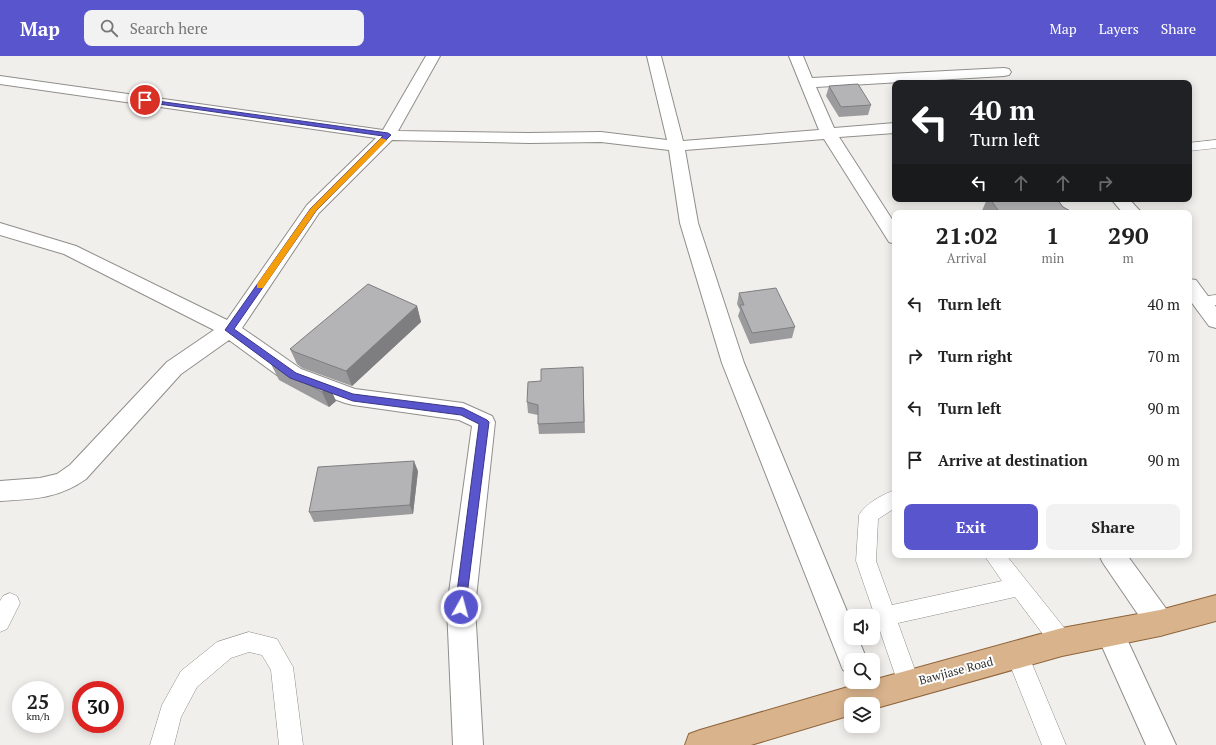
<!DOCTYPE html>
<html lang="en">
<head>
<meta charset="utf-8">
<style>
	body { margin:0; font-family:"PT Serif",serif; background:#f2f2f2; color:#222; height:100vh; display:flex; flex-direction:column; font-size:15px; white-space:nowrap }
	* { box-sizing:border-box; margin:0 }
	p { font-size:13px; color:#767676 }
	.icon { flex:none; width:22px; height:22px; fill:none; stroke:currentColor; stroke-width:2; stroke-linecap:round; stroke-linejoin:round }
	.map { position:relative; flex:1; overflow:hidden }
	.panel { position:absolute; left:892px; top:154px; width:300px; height:348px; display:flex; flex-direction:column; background:#fff; border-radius:8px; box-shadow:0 2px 10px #0003 }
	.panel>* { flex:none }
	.banner { position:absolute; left:892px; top:24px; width:300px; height:122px; border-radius:8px; box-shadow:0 2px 10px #0003; background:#202124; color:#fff; overflow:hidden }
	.controls { position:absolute; left:844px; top:553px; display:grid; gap:8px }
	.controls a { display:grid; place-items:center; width:36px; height:36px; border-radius:8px; background:#fff; box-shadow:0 2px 10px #0003; font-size:20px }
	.speed { position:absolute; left:12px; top:625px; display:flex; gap:8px; font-size:20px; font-weight:700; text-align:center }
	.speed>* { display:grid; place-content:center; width:52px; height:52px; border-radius:50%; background:#fff; box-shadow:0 2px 10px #0003; line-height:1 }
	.speed small { font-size:10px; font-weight:400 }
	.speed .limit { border:6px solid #d22; background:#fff; color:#111 }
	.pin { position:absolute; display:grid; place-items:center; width:34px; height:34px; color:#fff; margin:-17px; border:2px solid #fff; border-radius:50%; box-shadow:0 1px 4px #0007 }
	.me { position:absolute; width:44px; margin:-22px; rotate:7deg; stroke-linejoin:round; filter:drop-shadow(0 0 3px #0008) }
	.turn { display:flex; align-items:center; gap:14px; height:84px; padding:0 12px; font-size:18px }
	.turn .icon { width:52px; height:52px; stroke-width:2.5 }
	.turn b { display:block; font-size:28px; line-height:34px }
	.lanes { display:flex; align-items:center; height:38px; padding:0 12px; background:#0003; justify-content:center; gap:20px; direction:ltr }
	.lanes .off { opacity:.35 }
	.eta { display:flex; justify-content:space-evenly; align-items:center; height:68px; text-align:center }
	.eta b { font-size:24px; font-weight:600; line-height:28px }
	.button { display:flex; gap:8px; margin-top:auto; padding:8px 12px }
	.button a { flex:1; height:46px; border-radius:8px; background:#5955cd; color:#fff; font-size:16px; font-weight:600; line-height:46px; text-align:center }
	.button a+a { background:#f2f2f2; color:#222 }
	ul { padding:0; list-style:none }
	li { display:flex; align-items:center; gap:12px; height:52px; padding:0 12px }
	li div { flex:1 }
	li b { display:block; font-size:15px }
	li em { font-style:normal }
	header { display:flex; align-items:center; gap:24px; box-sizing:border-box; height:56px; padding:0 20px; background:#5955cd; color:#fff }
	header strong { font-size:19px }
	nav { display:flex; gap:22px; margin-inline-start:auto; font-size:14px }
	.search { width:280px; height:36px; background:#f2f2f2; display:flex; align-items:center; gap:10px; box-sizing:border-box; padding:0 14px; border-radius:8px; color:#767676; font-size:15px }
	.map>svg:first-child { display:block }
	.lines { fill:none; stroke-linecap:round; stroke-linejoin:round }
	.lane-casing { stroke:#908e8b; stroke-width:1 }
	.street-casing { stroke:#908e8b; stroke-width:2 }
	.primary-casing { stroke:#8e643a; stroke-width:2 }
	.lane { fill:#fff; fill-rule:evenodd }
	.street { fill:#fff; fill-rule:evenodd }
	.primary { fill:#d9b38c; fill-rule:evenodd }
	.wall { fill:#9b9b9d }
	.shaded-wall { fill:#7e7e80 }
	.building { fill:#b4b4b7; stroke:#7e7e80 }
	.route { fill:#5955cd; stroke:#3a3785 }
	.slow { fill:#f59e0b }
	.labels { text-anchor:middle; stroke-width:4; stroke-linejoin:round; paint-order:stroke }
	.near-street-label { font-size:12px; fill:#323130; stroke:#fff }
</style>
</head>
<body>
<header>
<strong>Map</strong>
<div class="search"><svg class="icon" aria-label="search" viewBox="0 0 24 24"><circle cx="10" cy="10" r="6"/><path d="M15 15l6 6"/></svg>Search here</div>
<nav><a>Map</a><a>Layers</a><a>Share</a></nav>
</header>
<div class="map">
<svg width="1216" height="689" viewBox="0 0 1216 689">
	<rect width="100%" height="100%" fill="#f1efec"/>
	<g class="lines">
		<defs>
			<path id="lane" d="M1216,84V92L1189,95V87Z
				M1216,239V249L1201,251L1196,250L1193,246L1196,242Z
				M895,434V452L878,463L876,505L892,549L1002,525L984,499H1006L1070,579L1073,586L1070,593L1062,596L1054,593L1015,541L898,567L920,628L917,636L909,639L901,636L856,505L859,459C865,448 883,438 895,434Z
				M10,537L17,540L20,547L7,573L0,576V545L3,540Z
				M249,576L277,583L293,611L303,689H279L271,614L262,599L249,596L231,602L197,631L181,661L174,689H150L162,649L181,615L217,586Z
				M1017,588L1025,591L1066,689H1042L1006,599L1009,591Z"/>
			<path id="street" d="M426,0H440L398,75L529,77L601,76L667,84L647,0H661L683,85L819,74L789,0H803L812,22L1004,12L1009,13L1011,16L1009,19L1004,20L816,31L834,72L895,67V77L839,81L895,168V188L889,186L824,83L685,94L698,167L744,307L851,565V582H858L867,604H851V617L843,614L839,604L722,307L680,167L669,94L601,86L529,87L392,84L319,157L242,272L301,313L355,333L463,347L492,360L495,366L475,551L483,689H453L447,551L472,370L459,364L353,349L345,347L285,325L229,284L181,318L86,423C58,443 33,443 0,445V425L40,422L57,418L70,409L167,306L214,274L64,198L0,179V167L76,190L227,264L307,149L376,82L0,28V20L383,74Z
				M1111,143H1129L1142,157H1123Z
				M1189,223L1196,224L1216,251V272L1209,270L1189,243Z
				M1099,499H1127L1170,558L1174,567L1170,576L1160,580L1150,576L1103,507Z
				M1110,564L1120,568L1176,689H1146L1096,577L1100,568Z"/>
			<path id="primary" d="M1216,539V565L1160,580L1062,600L873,653V648H851V659L751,689H685L689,678L700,674L865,626H873V624L1062,572L1160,554Z"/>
		</defs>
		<!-- lane casing -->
		<use href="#lane" class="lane-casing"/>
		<!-- street casing -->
		<use href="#street" class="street-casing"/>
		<!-- primary casing -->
		<use href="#primary" class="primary-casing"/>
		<!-- lane -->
		<use href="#lane" class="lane"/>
		<!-- street -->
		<use href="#street" class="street"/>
		<!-- primary -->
		<use href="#primary" class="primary"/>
	</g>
	<!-- wall -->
	<path class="wall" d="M829,30L871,49L868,59L839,61L826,40Z
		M987,143H1057L1063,151L1074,157H981Z
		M739,237L795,271L792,282L750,288L738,260L740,254L737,248Z
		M417,250L421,266L352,330L302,312L297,308L290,293Z
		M271,308L277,311L329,330L336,345L329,351L279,324Z
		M583,311L585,377L539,378L538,368V359L528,357L527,346L541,325Z
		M418,415L413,458L314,466L309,456Z"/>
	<!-- shaded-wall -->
	<path class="shaded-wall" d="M417,250L421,266L352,330L346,315Z
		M329,330L336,345L329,351L322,336Z
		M414,405L418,415L413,458L410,449Z"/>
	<!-- building -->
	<path class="building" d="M858,28L871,49L841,51L829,30Z
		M990,143H1057L1063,151L1074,157H1000Z
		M368,228L417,250L346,315L295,296L290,293Z
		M776,232L795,271L752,277L740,249H744L739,237Z
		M272,307L277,311L329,330L322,336L271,308Z
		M583,311L584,366L538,368V349L527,346L528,326L541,325V313Z
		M414,405L410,449L309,456L318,411Z"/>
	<!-- route -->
	<path class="route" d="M143,43L388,77L391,79L316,155L234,273L296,317L353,338L463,352L487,364L489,366L465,555L461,557L457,555L455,551L479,368L461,359L353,345L290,322L225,274L311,152L383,80L145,46H143Z"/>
	<!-- slow -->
	<path class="slow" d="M381,82L387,84L316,155L263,232H257V228L311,152Z"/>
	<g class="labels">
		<!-- near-street labels -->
		<g class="near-street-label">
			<text transform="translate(956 615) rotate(-15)" y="4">Bawjiase Road</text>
		</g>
	</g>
</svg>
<div class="controls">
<a><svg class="icon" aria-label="sound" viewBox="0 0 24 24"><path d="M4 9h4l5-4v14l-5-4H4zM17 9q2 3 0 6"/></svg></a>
<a><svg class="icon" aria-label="search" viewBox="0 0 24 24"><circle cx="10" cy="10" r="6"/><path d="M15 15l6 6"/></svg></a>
<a><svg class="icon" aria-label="layers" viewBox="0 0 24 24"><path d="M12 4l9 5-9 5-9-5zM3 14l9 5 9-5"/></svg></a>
</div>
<div class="speed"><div>25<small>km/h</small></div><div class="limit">30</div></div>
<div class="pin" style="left:145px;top:44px;background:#d93025"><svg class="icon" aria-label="arrive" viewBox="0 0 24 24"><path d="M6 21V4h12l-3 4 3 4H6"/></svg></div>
<svg class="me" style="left:461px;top:551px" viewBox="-20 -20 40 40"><circle r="17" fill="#5955cd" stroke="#fff" stroke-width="3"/><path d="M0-11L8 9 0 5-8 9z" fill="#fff"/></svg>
<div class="banner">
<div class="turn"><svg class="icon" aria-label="left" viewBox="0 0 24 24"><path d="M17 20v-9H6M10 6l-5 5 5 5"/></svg><div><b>40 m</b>Turn left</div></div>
<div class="lanes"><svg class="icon" aria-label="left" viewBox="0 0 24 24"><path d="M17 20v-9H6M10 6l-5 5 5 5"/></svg><svg class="icon off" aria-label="ahead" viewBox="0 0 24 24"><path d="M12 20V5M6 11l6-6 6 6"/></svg><svg class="icon off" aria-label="ahead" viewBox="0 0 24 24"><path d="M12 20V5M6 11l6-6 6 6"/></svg><svg class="icon off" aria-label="right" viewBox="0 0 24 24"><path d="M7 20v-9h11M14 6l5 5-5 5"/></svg></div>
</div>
<section class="panel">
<div class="eta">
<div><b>21:02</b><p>Arrival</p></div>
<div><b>1</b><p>min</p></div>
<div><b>290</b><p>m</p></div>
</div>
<ul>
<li><svg class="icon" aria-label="left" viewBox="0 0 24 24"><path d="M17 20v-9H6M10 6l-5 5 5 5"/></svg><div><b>Turn left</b></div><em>40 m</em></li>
<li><svg class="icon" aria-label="right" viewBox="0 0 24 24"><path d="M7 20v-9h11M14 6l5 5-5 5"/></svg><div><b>Turn right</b></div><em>70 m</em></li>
<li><svg class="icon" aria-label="left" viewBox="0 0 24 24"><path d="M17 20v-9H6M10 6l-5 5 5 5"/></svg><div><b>Turn left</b></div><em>90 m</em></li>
<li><svg class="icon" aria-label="arrive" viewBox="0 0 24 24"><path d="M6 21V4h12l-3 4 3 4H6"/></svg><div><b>Arrive at destination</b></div><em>90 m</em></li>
</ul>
<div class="button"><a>Exit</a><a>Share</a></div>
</section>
</div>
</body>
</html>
